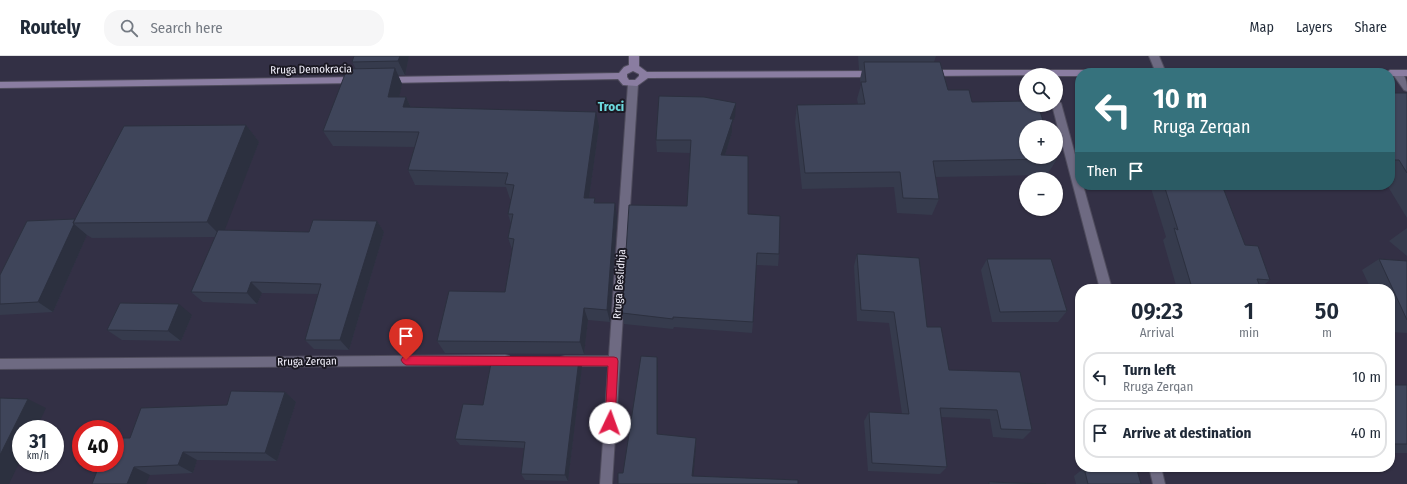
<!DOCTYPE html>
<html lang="en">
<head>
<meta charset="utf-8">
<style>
	body { margin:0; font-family:"Fira Sans Condensed",sans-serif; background:#f6f6f7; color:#1f2937; height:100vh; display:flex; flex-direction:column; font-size:15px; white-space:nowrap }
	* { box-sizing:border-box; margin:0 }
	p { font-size:13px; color:#747a83 }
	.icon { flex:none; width:22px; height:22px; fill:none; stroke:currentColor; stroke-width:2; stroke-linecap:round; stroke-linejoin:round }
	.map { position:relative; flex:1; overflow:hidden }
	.sheet { position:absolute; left:1075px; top:228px; width:320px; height:188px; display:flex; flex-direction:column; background:#fff; border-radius:16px; box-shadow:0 1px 3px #0004 }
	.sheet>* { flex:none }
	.top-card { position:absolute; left:1075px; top:12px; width:320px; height:122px; border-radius:16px; box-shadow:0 1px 3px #0004; background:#36727d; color:#fff; overflow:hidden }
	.tools { position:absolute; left:1019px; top:12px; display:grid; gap:8px }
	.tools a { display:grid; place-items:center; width:44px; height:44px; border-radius:50%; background:#fff; box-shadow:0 1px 3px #0004; font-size:20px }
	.speed { position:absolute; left:12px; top:364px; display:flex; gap:8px; font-size:20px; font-weight:700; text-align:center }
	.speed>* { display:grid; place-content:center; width:52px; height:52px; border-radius:50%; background:#fff; box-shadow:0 1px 3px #0004; line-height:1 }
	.speed small { font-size:10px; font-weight:400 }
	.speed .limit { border:6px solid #d22; background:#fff; color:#111 }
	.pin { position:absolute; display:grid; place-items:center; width:34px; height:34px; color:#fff; margin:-41px -17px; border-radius:50% 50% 50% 0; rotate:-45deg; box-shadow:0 0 4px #0007 }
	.pin .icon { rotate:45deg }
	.me { position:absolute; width:44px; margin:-22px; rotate:3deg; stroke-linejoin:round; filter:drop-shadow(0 0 3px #0008) }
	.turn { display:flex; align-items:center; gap:14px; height:84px; padding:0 12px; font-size:18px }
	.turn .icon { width:52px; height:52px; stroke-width:2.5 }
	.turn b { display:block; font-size:28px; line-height:34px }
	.then { display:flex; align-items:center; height:38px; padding:0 12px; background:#0003; gap:8px; font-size:15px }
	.eta { display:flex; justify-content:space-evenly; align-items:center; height:68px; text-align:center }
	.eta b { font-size:24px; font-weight:600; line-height:28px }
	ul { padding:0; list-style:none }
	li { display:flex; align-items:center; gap:12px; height:50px; margin:0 8px 6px; padding:0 4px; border:2px solid #e0e1e3; border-radius:16px }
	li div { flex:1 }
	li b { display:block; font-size:15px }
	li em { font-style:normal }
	header { display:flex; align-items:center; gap:24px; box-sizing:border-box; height:56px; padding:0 20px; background:#fff; border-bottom:1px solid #e0e1e3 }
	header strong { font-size:19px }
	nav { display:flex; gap:22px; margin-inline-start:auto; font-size:14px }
	.search { width:280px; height:36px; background:#f6f6f7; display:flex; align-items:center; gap:10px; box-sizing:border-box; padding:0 14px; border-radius:16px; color:#747a83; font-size:15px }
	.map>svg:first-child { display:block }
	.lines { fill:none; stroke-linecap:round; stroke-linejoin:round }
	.service-casing { stroke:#4f4c5d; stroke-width:2 }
	.minor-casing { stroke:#4f4c5d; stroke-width:2 }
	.tertiary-casing { stroke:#4f4c5d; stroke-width:2 }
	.secondary-casing { stroke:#4f4c5d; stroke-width:2 }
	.service { fill:#6e6a82; fill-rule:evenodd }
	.minor { fill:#6e6a82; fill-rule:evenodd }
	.tertiary { fill:#6e6a82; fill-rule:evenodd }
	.secondary { fill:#8a7da1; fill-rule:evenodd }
	.wall { fill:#363b4d }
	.shaded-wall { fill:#2c303f }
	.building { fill:#3f455a; stroke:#2c303f }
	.route { fill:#e11d48; stroke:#92132f }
	.labels { text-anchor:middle; stroke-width:4; stroke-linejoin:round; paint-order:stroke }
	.street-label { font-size:11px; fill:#f4f2fd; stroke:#1b1923 }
	.quarter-label { font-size:13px; font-weight:bold; fill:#6cd9de; stroke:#1b1923 }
</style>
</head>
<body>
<header>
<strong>Routely</strong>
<div class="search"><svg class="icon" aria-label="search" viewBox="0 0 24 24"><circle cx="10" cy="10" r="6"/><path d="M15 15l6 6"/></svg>Search here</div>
<nav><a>Map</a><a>Layers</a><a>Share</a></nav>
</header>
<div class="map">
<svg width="1407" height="428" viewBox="0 0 1407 428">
	<rect width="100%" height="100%" fill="#333045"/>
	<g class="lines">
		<defs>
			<path id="service" d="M1149,0H1159L1166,17H1156Z"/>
			<path id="minor" d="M1397,14C1406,17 1407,27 1407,35L1404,34L1392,17Z
				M1056,44L1061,47L1080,117V129H1083L1112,233H1100L1052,49H1056Z
				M505,299L509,300L511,304L509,308L505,309L0,313V303Z
				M565,300H614L618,301L620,305L618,309L614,310H565L561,309L559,305L561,301Z
				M1149,411H1161L1165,428H1153Z"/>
			<path id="tertiary" d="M633,25L638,28L612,428H600L628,28Z"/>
			<path id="secondary" d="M629,0H639V10L647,16L875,15L880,18L875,21L648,22L637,30L623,29L618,23L387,27L382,24L387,21L619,17L624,11L629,9ZM633,15L639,18V20L635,24H629L627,21V18Z
				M929,14H1279L1284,17H1080V20H1056V19L929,20L924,17Z
				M1390,14H1407V20H1390V17H1385Z
				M357,21L362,24L357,27L0,32V26Z"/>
		</defs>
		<!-- service casing -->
		<use href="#service" class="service-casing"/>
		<!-- minor casing -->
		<use href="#minor" class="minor-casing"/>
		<!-- tertiary casing -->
		<use href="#tertiary" class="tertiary-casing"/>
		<!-- secondary casing -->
		<use href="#secondary" class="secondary-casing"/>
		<!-- service -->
		<use href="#service" class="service"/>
		<!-- minor -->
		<use href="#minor" class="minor"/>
		<!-- tertiary -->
		<use href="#tertiary" class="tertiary"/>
		<!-- secondary -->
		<use href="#secondary" class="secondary"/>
	</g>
	<!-- wall -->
	<path class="wall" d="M409,0L405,19H398L402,28L399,41H406L411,51L599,71L589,142L617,161L610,266L588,264L584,298L445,297L437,285L505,236L512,193L508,182L511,168L508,158L511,143H510L506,131L415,129L408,114L415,91L333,90L323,75L356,13L352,6Z
		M858,0H936L934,6L948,34L972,46L1057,103L1047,119L936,121L939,143L932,159L897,157L894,131L802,133L795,66L797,49L858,48L857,43L861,29L860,23L862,14H859Z
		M1390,37H1407V162L1387,129H1390Z
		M735,61L732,68V76L725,99L748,158L779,198L778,210L756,209L753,266L752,277L674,271L673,273L624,268L622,257L687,150L690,97L657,96L656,84Z
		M246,69L259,86L224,174L309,176L377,165L384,176L349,294L314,293L305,284L318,238L262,237L257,248L203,246L191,236L215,181L92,182L87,179L53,256L0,259V219L75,163Z
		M1150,129H1222L1245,189L1270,224L1260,232L1261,233H1177L1163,184L1166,181Z
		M1407,172V200L1389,185Z
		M857,198L927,271L949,314L1032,374L1023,383L993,381L990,363L941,361L947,411L940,418L868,415L864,365L869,356L902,358L889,267L857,265L854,210Z
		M987,203L1067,255L1058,266H992L981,214Z
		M1379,203L1407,205V277L1390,276V233H1371L1362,214Z
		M192,259L181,285L122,284L107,274Z
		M579,303L582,311L568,425L525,424L521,418L524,392L460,389L455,383L483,349Z
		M1390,329H1407V397H1390Z
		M285,336L296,346L277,405L197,404L193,417L150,419L92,428L130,382L227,349Z
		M1084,412L1141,428H1076L1074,420Z"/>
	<!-- shaded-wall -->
	<path class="shaded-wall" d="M400,0H409L405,19L398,5Z
		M395,12L402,28L396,56L388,41Z
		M406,41L413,56L403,51Z
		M736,47L735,61L732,68V76L721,112V99L730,63Z
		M596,56L599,71L587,156L584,142Z
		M246,69L259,86L222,181L207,166Z
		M615,147L617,161L610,266L607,254Z
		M377,165L384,176L349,294L340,284Z
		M74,168L87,179L53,256L38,246Z
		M251,226L262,237L257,248L247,237Z
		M179,248L192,259L181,285L168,275Z
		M584,252L588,264L584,298L580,286Z
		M657,301L658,311V386L657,378Z
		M579,303L582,311L568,425L565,419Z
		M285,336L296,346L277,405L265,397Z
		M28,343L46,352L36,373H21V403L9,428H0V399Z
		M696,382V390L693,427L692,420Z
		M183,396L197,404L193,417L178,409Z
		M134,411L150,419L146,428H127Z"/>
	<!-- building -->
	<path class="building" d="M354,0H400L398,5L352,6Z
		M864,6H940L948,34H969L972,46L1026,45V49H1038L1045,71H1026V101H1056L1057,103L933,105L939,143L903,142L900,116L805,117L797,49L865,48L861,26H866Z
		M395,12L388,41H406L403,51L596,56L584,142H595L594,147H615L607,254L584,252L580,286L437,285L449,235L505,236L514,183L508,182L513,158H508L514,129L505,128L508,117L408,114L419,76L323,75L347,13Z
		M1390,37H1407V117L1399,104H1390Z
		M659,40L704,41L736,47L730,63H733L721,99L748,100V158L780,160L779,198L757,197L753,266L673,261V263L622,257L629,149L687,150L691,84H656Z
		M246,69L207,166L73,167L124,70Z
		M1164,129H1222L1245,189L1258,190L1270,224L1257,223L1261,233H1201L1192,232L1174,172L1178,174Z
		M75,163L73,167L74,168L38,246L0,248V219L27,165Z
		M313,164L377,165L340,284H305L321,228L251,226L247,237L191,236L218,174L309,176Z
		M857,198L919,202L927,271H941L949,314L1020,316L1032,374L1001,373L997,354L940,352L947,411L872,407L869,356L909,358L894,256L861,254Z
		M987,203H1051L1067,255L1000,256Z
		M1379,203L1407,205V264Z
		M120,247L179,248L168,275L107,274Z
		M641,300L657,301V378L696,382L692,420L798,424V428H618V417H623Z
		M492,302L579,303L565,419L521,418L525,386L455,383L463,348L483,349Z
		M1390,329H1407V388H1390Z
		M231,335L285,336L265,397L183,396L178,409L134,411L127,428H92L100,407H115V382H130L141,352L227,349Z
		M0,342L28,343L0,399Z
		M1084,412L1137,414L1141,428H1088Z
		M989,426L1046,428H989Z"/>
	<!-- route -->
	<path class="route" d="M406,300L614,301L617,302L618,305L615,367L613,370L610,371L606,370L605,367L608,310L406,309L403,307L401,304L403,301Z"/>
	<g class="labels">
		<!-- street labels -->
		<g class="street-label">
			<text transform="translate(311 13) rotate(-1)" y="4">Rruga Demokracia</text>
			<text transform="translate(619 228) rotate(-86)" y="4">Rruga Beslidhja</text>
			<text transform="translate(307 305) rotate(-1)" y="4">Rruga Zerqan</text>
		</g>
		<!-- quarter labels -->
		<g class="quarter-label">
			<text x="611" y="55">Troci</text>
		</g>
	</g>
</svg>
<div class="tools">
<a><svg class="icon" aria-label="search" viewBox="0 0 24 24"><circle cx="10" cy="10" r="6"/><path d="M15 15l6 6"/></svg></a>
<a>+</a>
<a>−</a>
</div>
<div class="speed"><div>31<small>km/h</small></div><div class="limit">40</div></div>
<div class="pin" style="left:406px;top:304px;background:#d93025"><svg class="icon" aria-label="arrive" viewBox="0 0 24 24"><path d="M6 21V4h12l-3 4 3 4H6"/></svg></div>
<svg class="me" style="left:610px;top:367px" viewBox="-20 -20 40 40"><circle r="19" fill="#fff"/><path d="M0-13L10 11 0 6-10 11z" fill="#e11d48"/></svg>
<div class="top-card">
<div class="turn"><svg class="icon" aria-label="left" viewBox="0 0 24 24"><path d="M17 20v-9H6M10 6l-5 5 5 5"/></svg><div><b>10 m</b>Rruga Zerqan</div></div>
<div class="then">Then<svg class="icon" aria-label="arrive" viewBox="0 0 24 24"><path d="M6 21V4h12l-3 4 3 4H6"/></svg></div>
</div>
<section class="sheet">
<div class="eta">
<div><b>09:23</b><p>Arrival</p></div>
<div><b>1</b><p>min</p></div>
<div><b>50</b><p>m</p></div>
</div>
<ul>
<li><svg class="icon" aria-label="left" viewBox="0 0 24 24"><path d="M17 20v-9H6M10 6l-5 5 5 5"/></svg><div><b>Turn left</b><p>Rruga Zerqan</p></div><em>10 m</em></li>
<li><svg class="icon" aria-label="arrive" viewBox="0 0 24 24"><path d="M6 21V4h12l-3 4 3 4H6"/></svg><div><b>Arrive at destination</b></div><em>40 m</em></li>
</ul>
</section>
</div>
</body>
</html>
